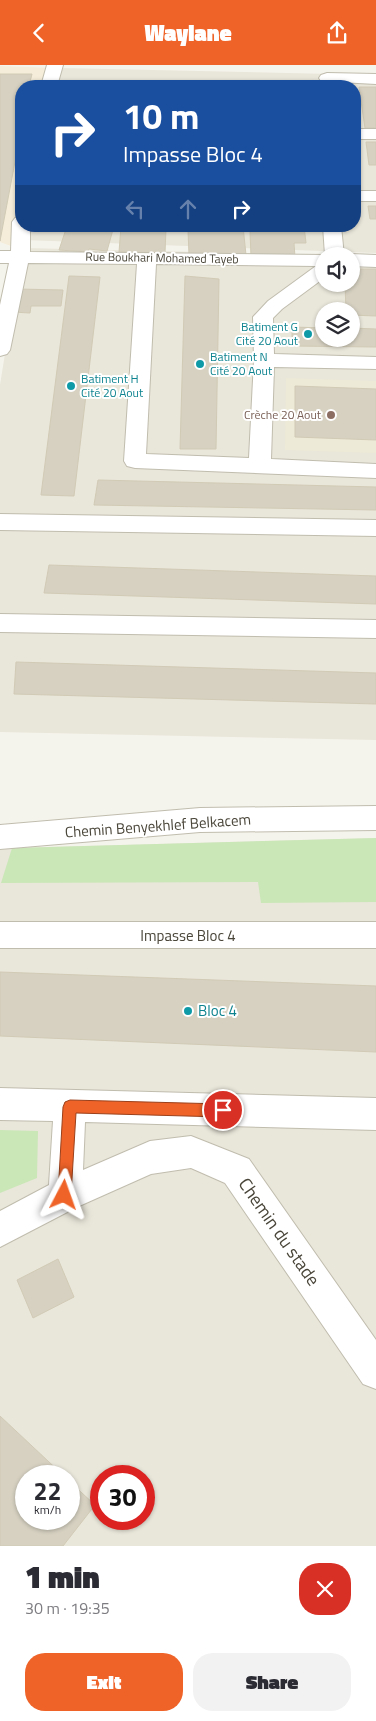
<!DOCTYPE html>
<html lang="en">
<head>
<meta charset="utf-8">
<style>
	body { margin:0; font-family:"Titillium Web",sans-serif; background:#f2f2f3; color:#2b2b33; height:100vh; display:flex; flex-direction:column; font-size:19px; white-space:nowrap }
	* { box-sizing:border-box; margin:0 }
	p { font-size:16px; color:#7c7c81 }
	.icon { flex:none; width:28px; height:28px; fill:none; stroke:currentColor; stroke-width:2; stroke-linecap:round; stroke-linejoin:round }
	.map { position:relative; height:1481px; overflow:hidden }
	.panel { display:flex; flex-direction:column; background:#fff; flex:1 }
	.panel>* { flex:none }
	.top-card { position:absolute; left:15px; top:15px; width:346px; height:152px; border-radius:20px; box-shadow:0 1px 4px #0004; background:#1a4fa0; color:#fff; overflow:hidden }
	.controls { position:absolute; left:315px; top:182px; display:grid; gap:10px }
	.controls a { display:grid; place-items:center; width:45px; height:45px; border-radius:50%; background:#fff; box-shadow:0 1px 4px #0004; font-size:25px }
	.speed { position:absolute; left:15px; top:1400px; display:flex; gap:10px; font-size:25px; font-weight:700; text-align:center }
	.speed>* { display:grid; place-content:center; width:65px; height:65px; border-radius:50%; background:#fff; box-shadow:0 1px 4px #0004; line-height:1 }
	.speed small { font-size:12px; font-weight:400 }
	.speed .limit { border:8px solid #d22; background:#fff; color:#111 }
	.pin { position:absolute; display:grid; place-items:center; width:42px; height:42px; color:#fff; margin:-21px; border:2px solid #fff; border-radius:50%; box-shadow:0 1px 5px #0007 }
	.me { position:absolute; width:55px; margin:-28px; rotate:4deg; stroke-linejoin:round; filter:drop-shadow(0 0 4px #0008) }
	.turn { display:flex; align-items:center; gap:18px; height:105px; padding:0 25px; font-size:22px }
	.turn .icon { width:65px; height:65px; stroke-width:2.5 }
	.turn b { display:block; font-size:35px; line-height:42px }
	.lanes { display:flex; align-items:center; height:48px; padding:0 25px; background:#0003; justify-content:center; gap:25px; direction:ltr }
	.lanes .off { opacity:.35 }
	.round { display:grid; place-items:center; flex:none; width:52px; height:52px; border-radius:20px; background:#f2f2f3 }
	.summary { display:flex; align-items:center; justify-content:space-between; height:85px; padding:0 25px }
	h1 { font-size:30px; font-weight:800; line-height:38px }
	.cta { display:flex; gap:10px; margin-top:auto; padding:10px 25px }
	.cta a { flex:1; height:58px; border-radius:20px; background:#ef6328; color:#fff; font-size:20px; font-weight:800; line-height:58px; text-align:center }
	.cta a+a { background:#f2f2f3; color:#2b2b33 }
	header { display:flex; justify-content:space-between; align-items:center; height:65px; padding:0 25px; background:#ef6328; color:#fff; font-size:22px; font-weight:800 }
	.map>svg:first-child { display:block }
	.residential { fill:#e9e6da; fill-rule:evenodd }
	.commercial { fill:#f5edd9 }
	.education { fill:#edead7 }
	.green { fill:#cae7b7 }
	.building { fill:#d6d1c1; stroke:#d1cab5 }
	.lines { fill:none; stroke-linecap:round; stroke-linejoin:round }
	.minor-casing { stroke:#c0bdae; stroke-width:2 }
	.minor { fill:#fff; fill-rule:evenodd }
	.route { fill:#ef6328; stroke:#9b401a }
	.culture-dot { fill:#0f9aa8; stroke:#fff; stroke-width:2 }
	.education-dot { fill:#8d6e63; stroke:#fff; stroke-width:2 }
	.labels { text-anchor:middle; stroke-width:4; stroke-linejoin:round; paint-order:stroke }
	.far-street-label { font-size:12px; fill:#494539; stroke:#fff }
	.far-culture-label { font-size:12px; fill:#0d838f; stroke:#fff; text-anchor:start }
	.far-education-label { font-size:12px; fill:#785e54; stroke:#fff; text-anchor:end }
	.street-label { font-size:15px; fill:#494539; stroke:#fff }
	.culture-label { font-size:15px; fill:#0d838f; stroke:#fff; text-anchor:start }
	.near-street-label { font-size:18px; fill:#494539; stroke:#fff }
</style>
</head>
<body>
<header><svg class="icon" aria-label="back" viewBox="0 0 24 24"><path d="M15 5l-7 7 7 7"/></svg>Waylane<svg class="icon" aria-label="share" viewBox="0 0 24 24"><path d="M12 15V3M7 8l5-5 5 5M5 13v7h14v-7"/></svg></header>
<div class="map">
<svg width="376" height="1481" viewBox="0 0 376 1481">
	<rect width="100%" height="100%" fill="#f5f4ec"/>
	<!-- residential -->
	<path class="residential" d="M61,3L376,10V188L24,175L27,161H355V21H57Z
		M22,183L376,191V675L0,667V320ZM324,191H351V219H324ZM324,246H351V274H324Z
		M376,773V1481H0V785L12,783ZM26,1411H69V1454H26ZM101,1411H144V1454H101Z"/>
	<!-- commercial -->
	<path class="commercial" d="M0,1L54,3L50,21H21V161L19,184L0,177Z"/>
	<!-- education -->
	<path class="education" d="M286,313L376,316V388L285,385Z"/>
	<!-- green -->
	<path class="green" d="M376,773V837L261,838L258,817L1,818L12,783Z
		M0,1065L38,1066L37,1113L0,1128Z"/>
	<!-- building -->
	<path class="building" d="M0,9H32L29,21H21V65L0,176Z
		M82,17H98L97,21H82Z
		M101,17H120V21H100Z
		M207,19L247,20V21H207Z
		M359,22H376V63H365Z
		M366,77H376V100H369Z
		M368,141H376V154H370Z
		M67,161H114L107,186L89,184L88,187L59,185Z
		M219,161H243L246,190H189L188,164L220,165Z
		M266,161H304L306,178H294L295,192H251L250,166H267Z
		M121,162L166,163L165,188L119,187Z
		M351,204H376V251L351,250V246H346L345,219H351Z
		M69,211L100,212L74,431L41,430Z
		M185,211L219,214L216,384H180Z
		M17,224L63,225L61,241H31L30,248L13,247Z
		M292,262L324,263V274H351V263L376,264V282L292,281Z
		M295,321L376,324V375L295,372Z
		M98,415L376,422V445L94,440Z
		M49,500L376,511V539L44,528Z
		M16,597L376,608V639L14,629Z
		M0,907L376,921V987L0,971Z
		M58,1194L74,1232L33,1253L17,1215Z
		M0,1351L64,1411H26V1454H69V1416L95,1440L63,1481H0Z"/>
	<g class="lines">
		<defs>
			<path id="minor" d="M47,0H63L57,21H41Z
				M327,8L376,9V19L321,16L319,13L321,10Z
				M355,64H376V74H355Z
				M355,126H376V136H355Z
				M21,152V161H30V187L325,190L323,161H341L344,191L351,189L376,190V202L351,201V191H324V213L282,244L273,253L274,289L376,292V304L274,302L271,394L376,399V413L135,403L127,401L124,396L137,199L28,198L10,285L7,289L0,291V240L9,198H0V186H11L12,157L15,153ZM156,199L316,201L268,236L253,252L254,295L249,393L146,389Z
				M0,449L376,455V471L0,465Z
				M0,549L376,555V573L0,567Z
				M376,741V765L200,767L0,784V760L200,743Z
				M0,857H376V883H0Z
				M0,1023L376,1033V1065L85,1057L83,1105L150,1076L191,1071L249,1094L376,1275V1324L363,1319L225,1118L191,1103L151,1109L77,1142L0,1182V1146L49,1120L53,1056L0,1055Z"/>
		</defs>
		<!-- minor casing -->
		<use href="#minor" class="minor-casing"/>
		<!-- minor -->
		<use href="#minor" class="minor"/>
	</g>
	<!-- route -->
	<path class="route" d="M70,1035L223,1039L228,1041L230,1045L228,1050L223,1052L76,1048L71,1130L69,1135L64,1137L60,1135L58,1130L63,1042L65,1037Z"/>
	<!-- markers -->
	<g class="culture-dot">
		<circle cx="308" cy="269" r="5"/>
		<circle cx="200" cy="299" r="5"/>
		<circle cx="71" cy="321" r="5"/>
		<circle cx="188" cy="946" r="5"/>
	</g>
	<circle class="education-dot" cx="331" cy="350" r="5"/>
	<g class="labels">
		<!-- far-street labels -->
		<g class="far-street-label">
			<text transform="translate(162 193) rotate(1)" y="4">Rue Boukhari Mohamed Tayeb</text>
		</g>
		<!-- far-culture labels -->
		<g class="far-culture-label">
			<text x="298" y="266" text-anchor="end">Batiment G<tspan x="298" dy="14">Cité 20 Aout</tspan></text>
			<text x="210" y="296">Batiment N<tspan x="210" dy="14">Cité 20 Aout</tspan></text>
			<text x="81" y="318">Batiment H<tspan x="81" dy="14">Cité 20 Aout</tspan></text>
		</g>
		<!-- far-education labels -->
		<g class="far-education-label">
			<text x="321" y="354">Crèche 20 Aout</text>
		</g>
		<!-- street labels -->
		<g class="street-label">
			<text transform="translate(158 761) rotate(-4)" y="5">Chemin Benyekhlef Belkacem</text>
			<text x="188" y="876">Impasse Bloc 4</text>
		</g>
		<!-- culture labels -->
		<g class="culture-label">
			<text x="198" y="951">Bloc 4</text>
		</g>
		<!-- near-street labels -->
		<g class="near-street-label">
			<text transform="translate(279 1167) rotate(55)" y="6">Chemin du stade</text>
		</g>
	</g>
</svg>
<div class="controls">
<a><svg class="icon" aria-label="sound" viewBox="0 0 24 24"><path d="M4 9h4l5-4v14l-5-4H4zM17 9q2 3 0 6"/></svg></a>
<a><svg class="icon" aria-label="layers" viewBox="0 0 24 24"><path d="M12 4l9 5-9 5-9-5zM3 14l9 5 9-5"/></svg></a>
</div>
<div class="speed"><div>22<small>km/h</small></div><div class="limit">30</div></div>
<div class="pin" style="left:223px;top:1045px;background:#d93025"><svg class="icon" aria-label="arrive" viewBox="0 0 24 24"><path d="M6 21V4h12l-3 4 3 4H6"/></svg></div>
<svg class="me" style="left:64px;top:1130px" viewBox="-20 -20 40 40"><path d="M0-17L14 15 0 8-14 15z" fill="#ef6328" stroke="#fff" stroke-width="4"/></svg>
<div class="top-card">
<div class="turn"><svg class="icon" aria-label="right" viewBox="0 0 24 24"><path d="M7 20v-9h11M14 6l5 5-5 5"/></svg><div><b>10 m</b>Impasse Bloc 4</div></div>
<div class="lanes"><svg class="icon off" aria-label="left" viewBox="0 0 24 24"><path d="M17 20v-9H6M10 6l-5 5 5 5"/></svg><svg class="icon off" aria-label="ahead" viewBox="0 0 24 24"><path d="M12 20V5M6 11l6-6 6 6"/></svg><svg class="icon" aria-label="right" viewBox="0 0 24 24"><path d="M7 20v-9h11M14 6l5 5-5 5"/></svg></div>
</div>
</div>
<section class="panel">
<div class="summary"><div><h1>1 min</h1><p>30 m · 19:35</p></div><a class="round" style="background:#d93025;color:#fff"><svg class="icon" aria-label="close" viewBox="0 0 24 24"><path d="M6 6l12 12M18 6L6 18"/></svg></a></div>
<div class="cta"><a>Exit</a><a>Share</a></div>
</section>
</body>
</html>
